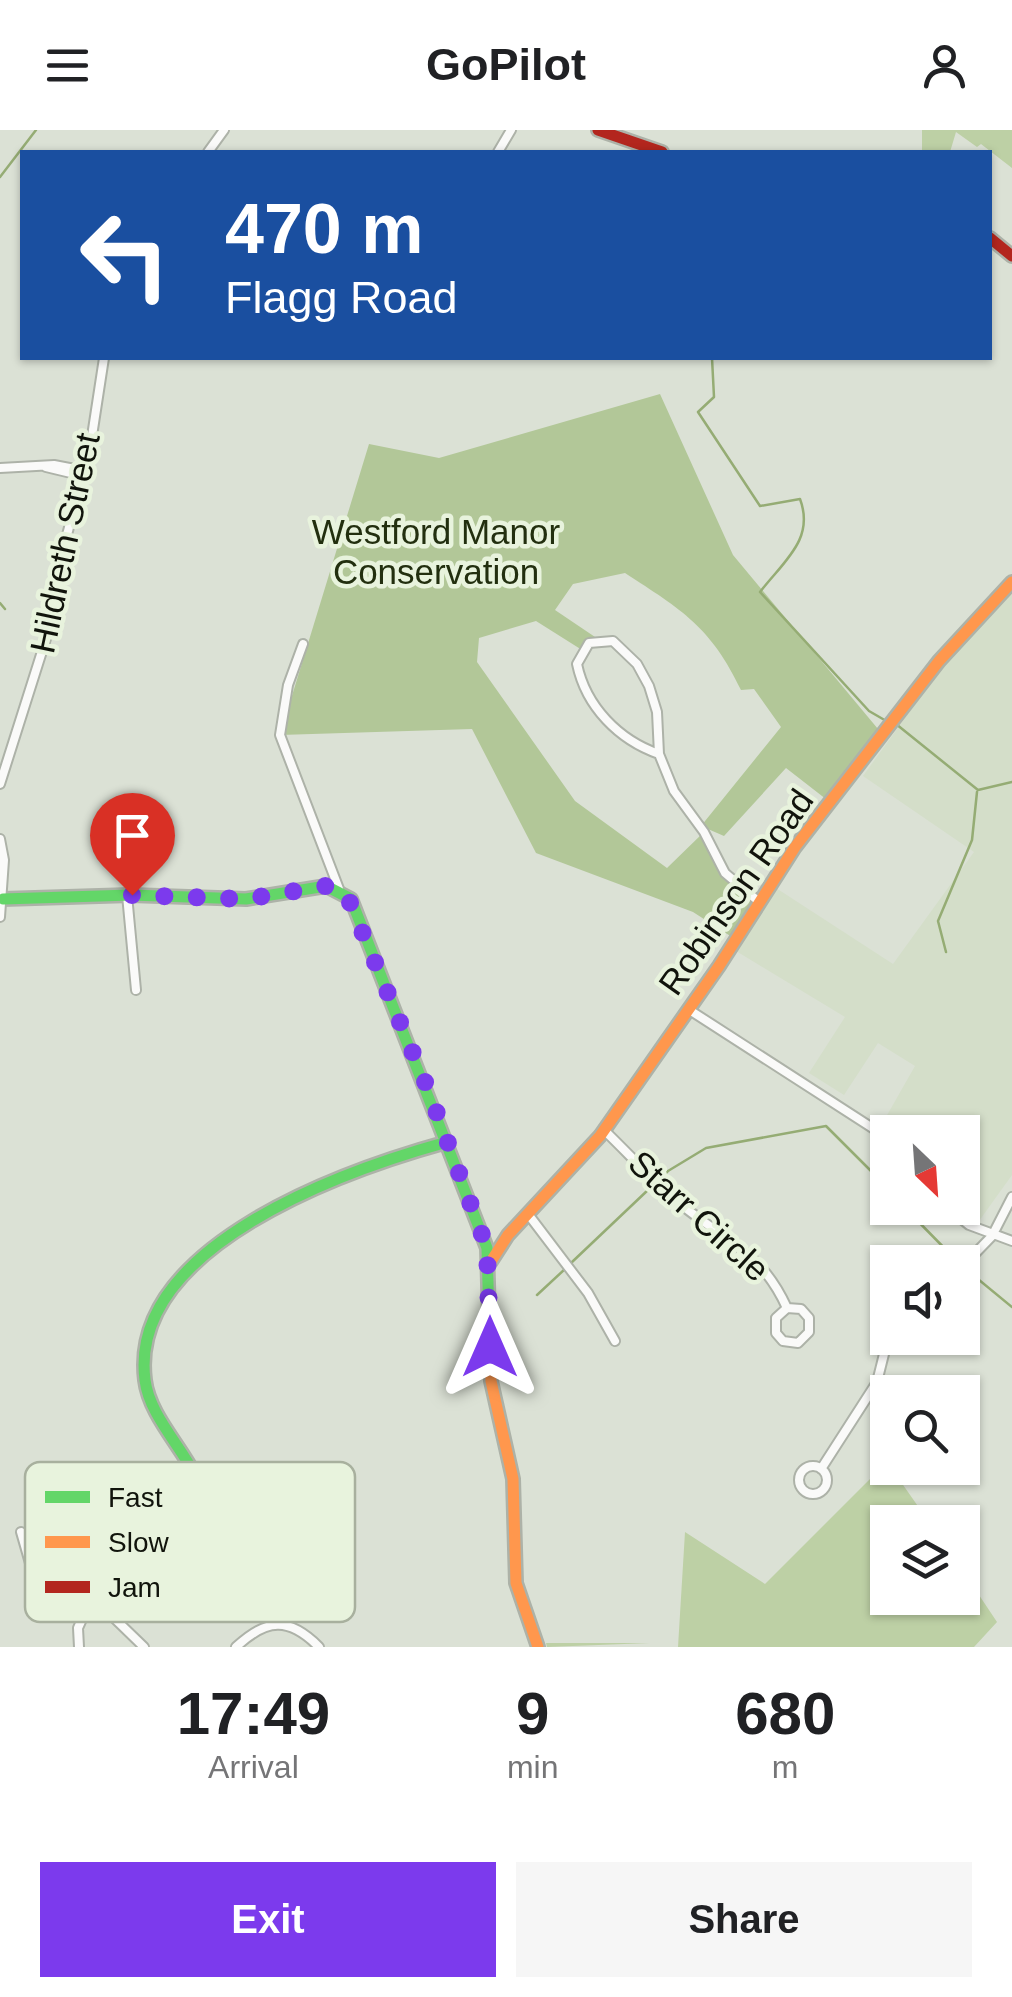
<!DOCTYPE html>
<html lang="en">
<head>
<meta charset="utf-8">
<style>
	body { margin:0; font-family:Helvetica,sans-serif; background:#f6f6f6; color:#202124; height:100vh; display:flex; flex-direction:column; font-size:38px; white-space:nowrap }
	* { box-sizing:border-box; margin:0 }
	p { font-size:32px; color:#757577 }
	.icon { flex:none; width:55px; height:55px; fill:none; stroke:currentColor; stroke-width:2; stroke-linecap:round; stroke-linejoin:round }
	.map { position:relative; height:1517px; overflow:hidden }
	.sheet { display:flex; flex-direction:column; background:#fff; flex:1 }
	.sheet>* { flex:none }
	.banner { position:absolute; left:20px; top:20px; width:972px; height:210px; border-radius:0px; box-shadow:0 2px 8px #0004; background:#1a4fa0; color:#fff; overflow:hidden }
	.needle { width:65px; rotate:155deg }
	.tools { position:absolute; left:870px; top:985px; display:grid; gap:20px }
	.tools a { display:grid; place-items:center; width:110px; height:110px; border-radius:0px; background:#fff; box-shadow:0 2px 8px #0004; font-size:50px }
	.pin { position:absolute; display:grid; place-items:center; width:85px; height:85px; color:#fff; margin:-102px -42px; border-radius:50% 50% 50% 0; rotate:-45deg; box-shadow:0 0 10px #0007 }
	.pin .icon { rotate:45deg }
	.me { position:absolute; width:110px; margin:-55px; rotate:0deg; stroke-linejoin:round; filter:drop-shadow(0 0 8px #0008) }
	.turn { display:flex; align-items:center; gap:35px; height:210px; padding:0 40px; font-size:45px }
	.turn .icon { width:130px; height:130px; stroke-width:2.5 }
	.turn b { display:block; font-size:70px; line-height:85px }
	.eta { display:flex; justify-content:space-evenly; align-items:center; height:170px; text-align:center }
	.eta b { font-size:60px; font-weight:600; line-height:70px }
	.cta { display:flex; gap:20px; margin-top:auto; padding:20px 40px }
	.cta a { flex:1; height:115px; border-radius:0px; background:#7c3aed; color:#fff; font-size:40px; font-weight:600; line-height:115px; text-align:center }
	.cta a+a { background:#f6f6f6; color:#202124 }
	header { display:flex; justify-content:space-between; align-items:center; height:130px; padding:0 40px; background:#fff; font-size:45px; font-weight:600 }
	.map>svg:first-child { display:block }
	.built { fill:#d4dec9 }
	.green { fill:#bdd0a5 }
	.forest { fill:#b2c798 }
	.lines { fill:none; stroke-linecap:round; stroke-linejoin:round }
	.stream { stroke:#95ac74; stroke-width:2.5 }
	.street-casing { stroke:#adb2a8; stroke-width:12 }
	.fast-casing { stroke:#adb2a8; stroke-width:16 }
	.slow-casing { stroke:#adb2a8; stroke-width:16 }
	.jam-casing { stroke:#adb2a8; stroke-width:16 }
	.street { stroke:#fafaf9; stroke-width:8 }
	.fast { stroke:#63d668; stroke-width:11 }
	.slow { stroke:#ff974d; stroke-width:11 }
	.jam { stroke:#b3261e; stroke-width:11 }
	.route { stroke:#7c3aed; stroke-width:18; stroke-dasharray:0 32.4 }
	.labels { text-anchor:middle; stroke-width:9; stroke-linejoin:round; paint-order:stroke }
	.park-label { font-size:35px; fill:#222f0f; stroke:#e8f3dd }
	.street-label { font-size:35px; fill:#11140c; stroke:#e8f3dd }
	.key { fill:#e8f3dd; stroke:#a8b09e; stroke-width:2.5 }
	.key-label { font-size:28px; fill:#11140c }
</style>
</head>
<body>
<header><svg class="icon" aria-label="menu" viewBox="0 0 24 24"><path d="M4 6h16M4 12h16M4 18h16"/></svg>GoPilot<svg class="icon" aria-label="person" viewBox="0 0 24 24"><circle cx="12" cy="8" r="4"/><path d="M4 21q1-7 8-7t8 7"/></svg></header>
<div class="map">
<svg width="1012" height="1517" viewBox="0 0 1012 1517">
	<rect width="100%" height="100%" fill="#dbe1d5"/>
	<!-- built -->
	<path class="built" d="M1012,463V1045L979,1091L966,1087L959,1078H962V1002H892L882,994L915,936L878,913L844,965L809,943L845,887L736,821L776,758L893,834L974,722L863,646L940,540Z"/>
	<!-- green -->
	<path class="green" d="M922,0H1012V38L981,14L977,17L956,2L950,22H922Z
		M887,1332L929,1392H888V1468H962L963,1441L997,1492L974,1517H678L685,1402L765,1454Z
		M546,1513H650L547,1517Z"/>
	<!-- forest -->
	<path class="forest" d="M660,264L733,425L883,605L831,673L786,638L724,706L701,696L781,597L754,559L741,560C711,497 682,480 625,443L573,454L555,480L598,509L582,520L536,491L479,508L477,532L575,671L667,738L704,702L728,748L758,771L735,809L693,782L536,723L472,599L280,605L369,314L439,328Z"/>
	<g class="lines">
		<!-- stream -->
		<path class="stream" d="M0,47L36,0
			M712,228L714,267L698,282L760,376L800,369C815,409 784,431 760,462L869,581L888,592
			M0,473L5,479
			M896,594L978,660L1012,652
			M946,822L938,791L972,710L977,662
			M905,1078L958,1132
			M571,1133L668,1041L706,1018L826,996L888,1058
			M967,1140L1012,1177
			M537,1165L565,1139"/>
		<defs>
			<path id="street" d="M208,22L224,0
				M498,22L511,0
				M46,337L75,344L85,341
				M0,338L54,335L85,341
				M303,514L288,555L280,605L339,759
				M659,624C619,610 586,577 577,534L589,513L613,511L637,534L649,556L657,582L659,624L674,661L704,702L725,743L758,771
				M0,654L51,493L64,416L90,319L104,228
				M0,709L4,730L0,787
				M127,765L136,860
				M688,879L888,1008
				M604,1000C630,1025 655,1053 683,1076C727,1112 761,1121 787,1178L776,1188V1203L783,1211L798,1213L809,1202V1188L801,1179L787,1178
				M948,1078L969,1095L1012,1111
				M528,1084L588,1163L615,1211
				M962,1137L992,1106L1012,1067
				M799 1350a14 14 0 1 1 28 0a14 14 0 1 1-28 0Z
				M821,1339L877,1252L888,1208
				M21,1402L36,1454L45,1465L113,1487L144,1517
				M79,1517L78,1498L87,1478
				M236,1517C267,1488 289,1487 319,1517"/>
			<path id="fast" d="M3,769L131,765L246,769L326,756L351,769L487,1118L489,1189
				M195,1345C180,1315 149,1284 145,1250C128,1116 346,1040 447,1012"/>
			<path id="slow" d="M490,1133L508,1105L600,1006L719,836L795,717L939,531L1012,452
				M489,1189L491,1251L513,1349L516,1453L538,1517"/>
			<path id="jam" d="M598,0L662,22
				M990,108L1012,126"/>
		</defs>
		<!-- street casing -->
		<use href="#street" class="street-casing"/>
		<!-- fast casing -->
		<use href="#fast" class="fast-casing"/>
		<!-- slow casing -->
		<use href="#slow" class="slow-casing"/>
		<!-- jam casing -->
		<use href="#jam" class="jam-casing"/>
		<!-- street -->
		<use href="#street" class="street"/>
		<!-- fast -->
		<use href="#fast" class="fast"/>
		<!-- slow -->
		<use href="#slow" class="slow"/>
		<!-- jam -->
		<use href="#jam" class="jam"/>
	</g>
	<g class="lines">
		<!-- route -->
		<path class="route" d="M132,765L246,769L326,756L346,763L428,959L487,1118L490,1217"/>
	</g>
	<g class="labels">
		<!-- park labels -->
		<g class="park-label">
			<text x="436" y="414">Westford Manor<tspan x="436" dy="40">Conservation</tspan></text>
		</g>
		<!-- street labels -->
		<g class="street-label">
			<text transform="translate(65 413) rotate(-78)" y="12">Hildreth Street</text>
			<text transform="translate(736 762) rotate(-55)" y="12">Robinson Road</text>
			<text transform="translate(699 1086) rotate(42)" y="12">Starr Circle</text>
		</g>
	</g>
	<!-- legend -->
	<rect x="25" y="1332" width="330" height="160" rx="15" class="key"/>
	<rect x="45" y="1361" width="45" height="12" fill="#63d668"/>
	<rect x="45" y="1406" width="45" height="12" fill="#ff974d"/>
	<rect x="45" y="1451" width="45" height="12" fill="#b3261e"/>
	<g class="key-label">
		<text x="108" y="1377">Fast</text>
		<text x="108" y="1422">Slow</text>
		<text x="108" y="1467">Jam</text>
	</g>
</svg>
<div class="tools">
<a><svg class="needle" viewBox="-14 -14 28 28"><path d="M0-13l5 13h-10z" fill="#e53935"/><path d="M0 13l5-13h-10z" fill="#757577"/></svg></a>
<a><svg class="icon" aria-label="sound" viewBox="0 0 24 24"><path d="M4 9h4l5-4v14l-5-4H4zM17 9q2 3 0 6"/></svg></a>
<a><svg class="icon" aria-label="search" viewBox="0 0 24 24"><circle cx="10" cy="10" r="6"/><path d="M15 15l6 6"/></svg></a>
<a><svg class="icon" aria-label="layers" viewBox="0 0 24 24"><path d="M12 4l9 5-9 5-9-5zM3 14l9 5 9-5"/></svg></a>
</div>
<div class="pin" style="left:132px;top:765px;background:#d93025"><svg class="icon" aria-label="arrive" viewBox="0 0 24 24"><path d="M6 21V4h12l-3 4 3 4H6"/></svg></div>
<svg class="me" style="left:490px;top:1217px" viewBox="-20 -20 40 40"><path d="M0-17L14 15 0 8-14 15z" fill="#7c3aed" stroke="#fff" stroke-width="4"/></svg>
<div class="banner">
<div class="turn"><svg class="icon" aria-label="left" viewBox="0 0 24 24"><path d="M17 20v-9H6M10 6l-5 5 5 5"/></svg><div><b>470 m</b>Flagg Road</div></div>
</div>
</div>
<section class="sheet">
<div class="eta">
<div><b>17:49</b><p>Arrival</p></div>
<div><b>9</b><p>min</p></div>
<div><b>680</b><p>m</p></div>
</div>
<div class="cta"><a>Exit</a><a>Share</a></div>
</section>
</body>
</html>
